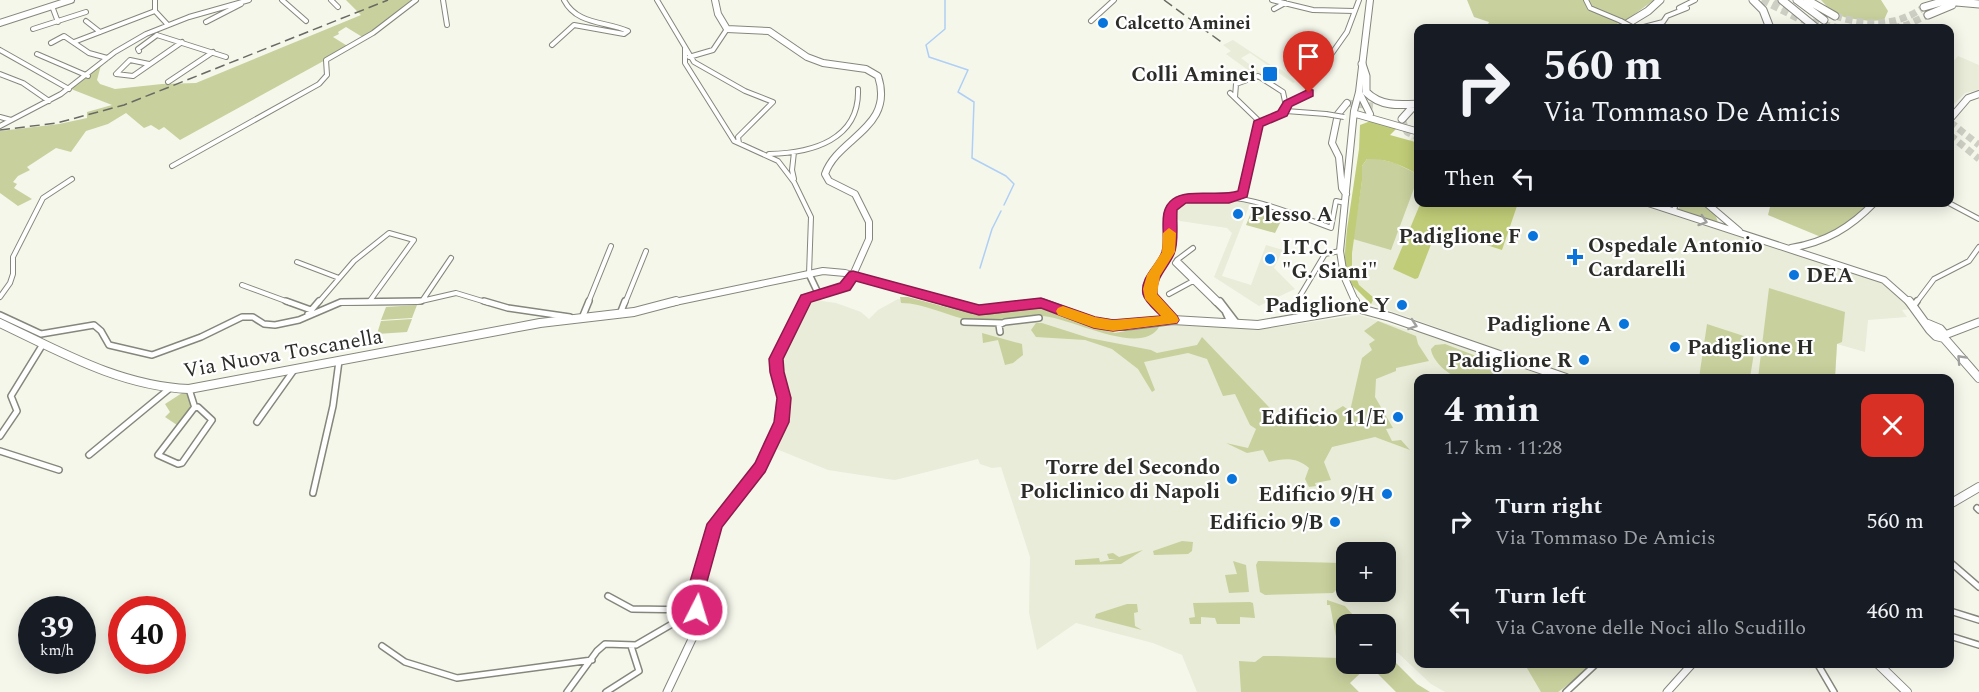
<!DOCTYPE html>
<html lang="en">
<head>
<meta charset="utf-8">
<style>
	body { margin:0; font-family:Spectral,serif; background:#20242c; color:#f1f3f6; height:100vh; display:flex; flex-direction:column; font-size:22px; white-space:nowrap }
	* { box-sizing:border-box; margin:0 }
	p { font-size:20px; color:#9ea1a6 }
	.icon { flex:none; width:33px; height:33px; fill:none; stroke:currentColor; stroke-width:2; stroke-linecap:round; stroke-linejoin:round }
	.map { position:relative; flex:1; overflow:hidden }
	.sheet { position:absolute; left:1414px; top:374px; width:540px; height:294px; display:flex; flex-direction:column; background:#171b24; border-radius:12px; box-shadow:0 3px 15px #0003 }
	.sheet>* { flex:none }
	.guide { position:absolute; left:1414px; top:24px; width:540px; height:183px; border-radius:12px; box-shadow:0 3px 15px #0003; background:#171b24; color:#f1f3f6; overflow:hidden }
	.fabs { position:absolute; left:1336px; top:542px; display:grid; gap:12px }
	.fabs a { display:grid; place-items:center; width:60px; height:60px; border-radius:12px; background:#171b24; box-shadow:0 3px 15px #0003; font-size:30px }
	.speed { position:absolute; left:18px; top:596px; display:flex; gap:12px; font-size:30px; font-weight:700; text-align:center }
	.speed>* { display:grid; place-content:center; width:78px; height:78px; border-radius:50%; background:#171b24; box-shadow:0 3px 15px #0003; line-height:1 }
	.speed small { font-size:15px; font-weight:400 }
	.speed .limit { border:9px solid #d22; background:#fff; color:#111 }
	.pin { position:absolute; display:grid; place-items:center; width:51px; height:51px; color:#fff; margin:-62px -26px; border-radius:50% 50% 50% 0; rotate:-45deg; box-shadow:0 0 6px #0007 }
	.pin .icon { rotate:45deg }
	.me { position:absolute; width:66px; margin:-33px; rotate:5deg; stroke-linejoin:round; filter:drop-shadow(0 0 4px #0008) }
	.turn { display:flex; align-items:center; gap:21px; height:126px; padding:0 30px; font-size:27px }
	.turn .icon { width:78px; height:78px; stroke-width:2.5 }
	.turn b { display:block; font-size:42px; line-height:51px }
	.then { display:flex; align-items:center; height:57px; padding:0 30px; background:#0003; gap:12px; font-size:22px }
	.round { display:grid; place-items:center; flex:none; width:63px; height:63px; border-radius:12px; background:#20242c }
	.summary { display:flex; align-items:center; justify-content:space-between; height:102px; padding:0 30px }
	h1 { font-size:36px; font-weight:700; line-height:45px }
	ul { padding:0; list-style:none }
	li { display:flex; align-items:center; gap:18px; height:90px; padding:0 30px }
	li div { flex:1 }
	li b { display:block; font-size:22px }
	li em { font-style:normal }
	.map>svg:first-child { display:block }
	.built { fill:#e9ecd8; fill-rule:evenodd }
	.green { fill:#c8d09d }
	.forest { fill:#c1cc78 }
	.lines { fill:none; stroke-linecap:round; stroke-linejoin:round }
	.stream { stroke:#afcff6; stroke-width:1.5 }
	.motorway-tunnel { stroke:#cdcfc4; stroke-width:7; stroke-dasharray:7 4; stroke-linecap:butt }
	.minor-far1-casing { stroke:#85877c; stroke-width:6 }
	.minor-casing { stroke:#85877c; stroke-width:8 }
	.tertiary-far1-casing { stroke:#85877c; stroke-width:8 }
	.tertiary-casing { stroke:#85877c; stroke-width:9 }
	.secondary-far1-casing { stroke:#85877c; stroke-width:8 }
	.secondary-casing { stroke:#85877c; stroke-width:10 }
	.motorway-casing { stroke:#85877c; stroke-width:9 }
	.minor-far1 { stroke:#fff; stroke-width:4 }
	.minor { stroke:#fff; stroke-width:5 }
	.tertiary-far1 { stroke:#fff; stroke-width:5 }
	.tertiary { stroke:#fff; stroke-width:7 }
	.secondary-far1 { stroke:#fff; stroke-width:6 }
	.secondary { stroke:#fff; stroke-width:8 }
	.motorway { stroke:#fff; stroke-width:7 }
	.rail { stroke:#686a63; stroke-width:1.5; stroke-dasharray:10 5; stroke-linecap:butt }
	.minor-bridge-casing { stroke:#85877c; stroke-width:6; stroke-linecap:butt }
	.minor-bridge { stroke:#fff; stroke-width:4 }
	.oneway { stroke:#a0a09e }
	.route { fill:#db2777; stroke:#8e194d; stroke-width:1.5 }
	.slow { fill:#f59e0b }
	.poi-dot { fill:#0974dc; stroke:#fff; stroke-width:2 }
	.labels { text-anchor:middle; stroke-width:4.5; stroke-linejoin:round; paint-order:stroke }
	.far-poi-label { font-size:18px; font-weight:bold; fill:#2c2d28; stroke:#fff; text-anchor:start }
	.poi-label { font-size:21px; font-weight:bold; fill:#2c2d28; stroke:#fff; text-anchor:end }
	.street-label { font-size:21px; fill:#2c2d28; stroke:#fff }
</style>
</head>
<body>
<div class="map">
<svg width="1979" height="692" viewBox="0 0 1979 692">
	<rect width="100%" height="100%" fill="#f5f7eb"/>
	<!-- built -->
	<path class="built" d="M1233,40L1274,67L1282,70L1295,82L1293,83L1250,53L1241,58L1265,76L1252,73L1226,54L1231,51L1223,45Z
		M1958,56L1979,65V90L1965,93L1950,108V65Z
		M1414,133L1419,135V202L1634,203L1876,280L1887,286L1911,309L1902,310L1907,317L1868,320L1865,352L1837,344L1835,378H1580L1371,304L1352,285L1344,250L1347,229L1408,144Z
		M1229,199L1250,204L1222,276L1251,285L1266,245L1283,250L1274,268L1295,289L1259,306L1214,277L1232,233L1227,228L1180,221L1173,216L1176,206L1181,208L1188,201Z
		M817,297H822L821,301L836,303L861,312L869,319L878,310L898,299L975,317L1045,313L1121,330L1185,323L1247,328L1278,327L1359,315L1415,332L1419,329L1550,376L1419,378V663H1592L1560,692H1445L1431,684L1398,653H1386V624H1347V656L1256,692H1197L1182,655L1153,643L1076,623L1037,650L1029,613L1030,557L1001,467L992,468L980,464L978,459L895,480L887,479L828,470L774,448L784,422L779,362L801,309L810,299ZM1347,552H1386V591H1347Z"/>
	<!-- green -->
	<path class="green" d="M346,0H414L364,38L346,27L338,32L339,34L333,37L349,47L180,140L164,127L159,130L151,125L144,128L126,113L108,124L86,131L71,152L56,148L27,167L30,170L18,176L13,182L17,184L14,188L32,199L18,206L0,193V131L59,124L87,118V112L112,105L71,89L101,65L97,80L100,84L115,89L162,84L196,83L361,15Z
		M1467,0H1654L1628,19L1608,28H1486L1489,22L1474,17Z
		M1821,0H1881L1888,11L1884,20L1870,21L1847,18L1833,13Z
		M1375,158L1395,163L1419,175L1391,250L1353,239L1362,181V166L1367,159Z
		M1688,203C1701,202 1716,209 1718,223L1677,210L1682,204Z
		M1771,203H1872L1858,221L1821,237L1768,215Z
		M1252,210L1282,219L1275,233L1246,225Z
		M1769,288L1845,312L1842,342L1837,344L1835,378H1758Z
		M900,297H908L976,315L1041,308L1086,325L1115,333L1159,325V327C1141,358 1068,316 1041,316C1019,315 996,325 973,321C949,317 925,303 901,303Z
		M417,305L412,318L381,320L386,307Z
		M412,319L407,332L377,334L381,321Z
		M1378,321L1416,336L1418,344L1429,361L1396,368V371L1376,379L1375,397L1393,428L1386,429L1392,441L1401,440L1410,450L1375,437L1332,447L1324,462L1331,480L1315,483L1316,486L1309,487L1305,479L1309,468C1297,457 1284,458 1269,462L1263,450L1247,453L1226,443L1248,448L1256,429L1250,425L1235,394L1223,396L1207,359L1188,353L1144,362L1155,390L1152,392L1138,369L1112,349L1085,340L1036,337L1031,330L1036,323H1042L1089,338L1151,350L1157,353L1197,345L1202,337L1285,424L1333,412L1343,406L1350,411L1362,358L1372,350L1369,344L1375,340L1364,331Z
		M1707,324L1756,340L1750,378H1699Z
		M982,333L1022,344L1023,355L1013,363L1005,365L998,340L983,343Z
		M1445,344L1497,364L1501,378C1488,378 1474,380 1461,378C1450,377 1432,361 1431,349L1435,345Z
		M182,393H186L193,407L177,425L165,417L170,412L165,404Z
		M1182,541L1193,542L1192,551L1188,554L1154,555L1153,551Z
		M1143,550L1121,564L1075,565V560L1099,558L1100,562L1116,559H1109L1107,554L1113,553L1119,557Z
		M1233,561L1246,565L1249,592L1229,593L1225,575L1237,574Z
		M1258,561L1343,563L1346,565L1340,586L1333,593L1265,595L1260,592L1256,565Z
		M1327,600L1345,606L1361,624H1347V663H1386V653L1417,684L1430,692H1396L1369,665L1350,683L1359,692H1241L1239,661L1255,662L1263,656H1276L1340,658L1330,605H1327Z
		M1250,602L1253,603L1255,618L1240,617V624H1217L1215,618L1201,617V624H1190L1189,618L1195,617L1193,603Z
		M1127,604H1137L1138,612L1134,613L1135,626L1142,630L1095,618L1096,614Z
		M1524,663H1591L1586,671L1558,692H1541Z"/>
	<!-- forest -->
	<path class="forest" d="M1376,119L1397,128L1390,135L1419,143V175C1404,166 1386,158 1367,159L1362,166V181L1352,253V267L1359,285L1374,298L1371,304L1352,285L1344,264L1347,229L1359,149L1360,125Z
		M1421,202H1518V203L1502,250L1437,229L1418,278L1415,279L1393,269Z"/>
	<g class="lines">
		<!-- stream -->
		<path class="stream" d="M945,0V29L926,45L929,57L968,70L958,92L974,102L972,158L1006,176L1014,184L1004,205
			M980,268L992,229L1001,211"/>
		<!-- motorway-tunnel -->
		<path class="motorway-tunnel" d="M1762,0L1799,19L1839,28
			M1775,0L1787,10
			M1835,16C1867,26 1896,27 1924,7
			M1893,28L1907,25L1928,15
			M1347,103L1373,106
			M1402,119L1407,132L1417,137
			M1950,122L1979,145
			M1950,135L1979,159"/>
		<defs>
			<path id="minor-far1" d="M155,0V11L168,25
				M282,0L306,21
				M331,0L338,7
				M443,0L447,25
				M657,0L694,62L745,91L773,102L738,137L739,143
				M1272,0L1313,10L1354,11
				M1586,0L1590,8L1621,21
				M52,6L58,22
				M1679,8L1695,0
				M1274,9L1285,3
				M86,21L100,32
				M1091,21L1114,0
				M206,22L241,4
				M1640,28L1663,22L1667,16L1687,8
				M33,29L86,12
				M157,35L226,57
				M74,42L155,11
				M51,43L64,36L89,53L107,58
				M552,45L574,25L624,34L628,31C605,21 577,25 564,0
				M685,48V63L734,141L778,161L794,182L811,217L809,274
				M0,50L69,89
				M139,51L138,49L157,35
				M37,54L88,76
				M689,57L713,50L727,29
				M149,64L130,60L116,74L133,76L182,42
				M0,74L23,83L49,101
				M168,82L213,52
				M1230,93L1260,122
				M1235,97L1236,84L1258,76L1283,92L1286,106
				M1286,111L1326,114
				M0,117L11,120
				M0,126L61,94L115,52L146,34L189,17L249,0
				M794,152L792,170L794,179
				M769,154C812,153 860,140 858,89
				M172,166L319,84L327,75L326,60L373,33L416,0
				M1232,197L1243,194L1258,123L1282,113L1288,104L1309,94L1305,72L1330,56L1347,32L1359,0
				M1947,202L1979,219
				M1674,211L1676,202
				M1177,260L1193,248
				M297,262L339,278
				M1175,263L1177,260L1221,303
				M1175,263L1216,303
				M242,285L291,303
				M1169,294L1193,281
				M0,297L10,283L13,274V257L43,198L72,179
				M422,301L451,258
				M318,303L354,261L389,233L414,240L369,302
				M339,303L417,302L456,293L489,303
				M588,303L611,246
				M625,303L646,251
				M1157,303L1150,295C1150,277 1161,269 1167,253C1173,240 1165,220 1172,208C1177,200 1184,200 1192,198C1239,190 1288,212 1331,228L1336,201L1345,203
				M1303,303L1300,296L1325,254L1340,251
				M1916,303L1934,279L1969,261L1979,247"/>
			<path id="minor" d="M286,301L311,310
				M484,301L508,308L570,317
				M1156,301L1173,320
				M1215,301L1225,311L1230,322
				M1220,301L1236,322
				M1302,301L1309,316
				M1914,305L1917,301
				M308,314L319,301
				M620,314L625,301
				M0,315L41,334L94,325L101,331L109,345L152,355L201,337L242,317H253L264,324L275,325L299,320L341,302L421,301
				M582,318L589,301
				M964,322L1002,323
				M1000,332L999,325L1005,322L1039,318
				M189,389L195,408
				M198,407L212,420L182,463L178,464L158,455L194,408Z
				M257,422L294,370
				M0,436L17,411L11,396L43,344
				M0,451L59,470
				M89,455L169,389
				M313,493L333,406L339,361
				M1977,508L1979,510
				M1950,562L1979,587
				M608,596L632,609L697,610
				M1950,611L1979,620
				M1950,636L1979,645
				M382,646L405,662L457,678L592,660
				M1817,663L1834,692
				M567,692L597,651L605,644L636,645L696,610
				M606,692L639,671L631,646
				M1566,692L1597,663"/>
			<path id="tertiary-far1" d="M809,274L819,295
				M804,303L806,299L845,286L853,275"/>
			<path id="tertiary" d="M1945,335L1979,322
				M667,692L694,635L698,585L713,527L760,468L782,422L784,398L776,359L805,301
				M1667,692L1693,663"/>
			<path id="secondary-far1" d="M715,0L718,14L727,29L769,31L807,57L823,63L866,69L878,76C895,128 838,137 825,174L829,181L855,194L869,222V239L853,275
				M0,23L71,0
				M1359,92L1370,114
				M1356,114L1419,132
				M1950,119L1968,98L1979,94
				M1346,194L1342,188L1339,157L1332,143L1338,114L1347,103
				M1645,202L1884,280L1910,303
				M1705,202L1739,231
				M1791,248C1826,242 1850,228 1875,202
				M670,303L823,271L845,273L949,303
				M1356,303L1344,276L1340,251L1354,111L1359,92L1370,0"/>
			<path id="secondary" d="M944,301L972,309L986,310L1042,303L1094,322L1125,326L1173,320L1258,325L1357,308L1390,317L1566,378
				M1355,301L1357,308
				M1909,301L1930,330
				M0,323C61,352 120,386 189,389L540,323L634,312L676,301
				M1928,324L1940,329L1945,335L1944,338
				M1932,327L1930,330L1936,336L1944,338
				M1944,338L1979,378
				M1950,504L1979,487
				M1877,663L1907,692"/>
			<path id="motorway" d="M1753,0L1763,10L1770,28
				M1782,0L1815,27
				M1797,0L1824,20
				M1807,0L1835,16
				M1924,7L1945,1L1979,4
				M1928,15L1952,5
				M1620,28L1648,11L1660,0
				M1362,64L1366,76V92C1381,107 1400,105 1419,104
				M1402,119L1411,109"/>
		</defs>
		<!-- minor-far1 casing -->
		<use href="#minor-far1" class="minor-far1-casing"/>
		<!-- minor casing -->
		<use href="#minor" class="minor-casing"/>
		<!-- tertiary-far1 casing -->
		<use href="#tertiary-far1" class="tertiary-far1-casing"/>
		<!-- tertiary casing -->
		<use href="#tertiary" class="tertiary-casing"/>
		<!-- secondary-far1 casing -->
		<use href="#secondary-far1" class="secondary-far1-casing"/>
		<!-- secondary casing -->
		<use href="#secondary" class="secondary-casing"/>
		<!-- motorway casing -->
		<use href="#motorway" class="motorway-casing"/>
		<!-- minor-far1 -->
		<use href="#minor-far1" class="minor-far1"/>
		<!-- minor -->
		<use href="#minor" class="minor"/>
		<!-- tertiary-far1 -->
		<use href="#tertiary-far1" class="tertiary-far1"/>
		<!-- tertiary -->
		<use href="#tertiary" class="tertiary"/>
		<!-- secondary-far1 -->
		<use href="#secondary-far1" class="secondary-far1"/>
		<!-- secondary -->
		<use href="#secondary" class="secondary"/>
		<!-- motorway -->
		<use href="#motorway" class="motorway"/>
		<!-- rail -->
		<path class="rail" d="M1164,0L1224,44
			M0,130L57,123L124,105L388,0"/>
		<defs>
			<path id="minor-bridge" d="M1621,21L1632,27
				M1326,114L1344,117"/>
		</defs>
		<!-- minor-bridge casing -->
		<use href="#minor-bridge" class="minor-bridge-casing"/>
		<!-- minor-bridge -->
		<use href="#minor-bridge" class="minor-bridge"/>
	</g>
	<!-- one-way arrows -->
	<defs><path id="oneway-chevron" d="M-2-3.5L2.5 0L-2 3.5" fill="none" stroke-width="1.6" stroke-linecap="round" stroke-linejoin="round" transform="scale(1.5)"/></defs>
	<g class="oneway">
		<use href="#oneway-chevron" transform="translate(1703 221) rotate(18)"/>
		<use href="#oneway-chevron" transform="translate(1413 325) rotate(19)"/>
		<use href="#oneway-chevron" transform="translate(1961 359) rotate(-133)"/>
	</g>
	<!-- route -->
	<path class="route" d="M1309,89L1313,90V96L1292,106L1287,116L1263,126L1247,197L1229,203H1186L1177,210C1176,223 1179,242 1174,254C1168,268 1155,277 1157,294L1177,316L1179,320L1177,323L1113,331L1094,328L1041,308L979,315L856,281L850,290L811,302L783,359L784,372L791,398L789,422L765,472L722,527L706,585L705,610L702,615L697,617L691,615L689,610V585L707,524L755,463L774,422L777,398L770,372L769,359L801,295L840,283L849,272L853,271L979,305L1041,298L1095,317L1113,320L1161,316C1155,310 1145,302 1143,294C1140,277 1157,266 1162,252C1167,235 1156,211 1173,199C1188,188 1220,197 1238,191L1254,121L1278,111L1284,101Z"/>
	<!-- slow -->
	<path class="slow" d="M1169,228L1176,233L1175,252L1160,276L1157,294L1177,316L1179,320L1177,323L1113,331L1094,328L1058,315L1056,311L1058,308L1063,306L1095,317L1113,320L1161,316L1145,299L1143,289L1147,275L1162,252L1163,233Z"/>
	<!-- markers -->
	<g class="poi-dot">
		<circle cx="1103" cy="23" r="6"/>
		<rect x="1262" y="66" width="16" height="16" rx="3"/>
		<circle cx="1238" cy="214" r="6"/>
		<circle cx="1533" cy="236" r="6"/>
		<path d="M1572 248h6v6h6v6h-6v6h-6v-6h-6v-6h6z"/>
		<circle cx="1270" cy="259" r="6"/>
		<circle cx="1794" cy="275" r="6"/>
		<circle cx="1402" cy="305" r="6"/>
		<circle cx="1624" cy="324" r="6"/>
		<circle cx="1675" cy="347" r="6"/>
		<circle cx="1584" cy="360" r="6"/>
		<circle cx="1398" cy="417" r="6"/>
		<circle cx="1232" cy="479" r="6"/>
		<circle cx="1387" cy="494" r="6"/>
		<circle cx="1335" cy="522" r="6"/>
	</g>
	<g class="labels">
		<!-- far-poi labels -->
		<g class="far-poi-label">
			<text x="1115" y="29">Calcetto Aminei</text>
		</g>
		<!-- poi labels -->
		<g class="poi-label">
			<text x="1256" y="81">Colli Aminei</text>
			<text x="1250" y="221" text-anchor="start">Plesso A</text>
			<text x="1521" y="243">Padiglione F</text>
			<text x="1588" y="252" text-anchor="start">Ospedale Antonio<tspan x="1588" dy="24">Cardarelli</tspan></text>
			<text x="1282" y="254" text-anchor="start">I.T.C.<tspan x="1282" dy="24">"G. Siani"</tspan></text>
			<text x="1806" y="282" text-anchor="start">DEA</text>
			<text x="1390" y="312">Padiglione Y</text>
			<text x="1612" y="331">Padiglione A</text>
			<text x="1687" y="354" text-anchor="start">Padiglione H</text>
			<text x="1572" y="367">Padiglione R</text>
			<text x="1386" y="424">Edificio 11/E</text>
			<text x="1220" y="474">Torre del Secondo<tspan x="1220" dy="24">Policlinico di Napoli</tspan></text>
			<text x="1375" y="501">Edificio 9/H</text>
			<text x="1323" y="529">Edificio 9/B</text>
		</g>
		<!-- street labels -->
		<g class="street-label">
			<text transform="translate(283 353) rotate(-10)" y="7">Via Nuova Toscanella</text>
		</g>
	</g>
</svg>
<div class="fabs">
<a>+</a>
<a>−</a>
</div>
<div class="speed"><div>39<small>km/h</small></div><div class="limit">40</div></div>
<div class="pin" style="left:1309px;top:93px;background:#d93025"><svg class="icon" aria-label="arrive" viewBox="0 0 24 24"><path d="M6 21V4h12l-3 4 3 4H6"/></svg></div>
<svg class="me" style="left:697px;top:610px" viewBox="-20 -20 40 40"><circle r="17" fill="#db2777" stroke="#fff" stroke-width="3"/><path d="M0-11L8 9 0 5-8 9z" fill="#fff"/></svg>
<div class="guide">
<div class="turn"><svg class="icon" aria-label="right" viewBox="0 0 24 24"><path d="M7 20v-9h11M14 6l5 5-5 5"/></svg><div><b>560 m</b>Via Tommaso De Amicis</div></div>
<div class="then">Then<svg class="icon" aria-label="left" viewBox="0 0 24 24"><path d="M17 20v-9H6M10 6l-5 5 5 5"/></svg></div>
</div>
<section class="sheet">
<div class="summary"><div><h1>4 min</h1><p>1.7 km · 11:28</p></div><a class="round" style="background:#d93025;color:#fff"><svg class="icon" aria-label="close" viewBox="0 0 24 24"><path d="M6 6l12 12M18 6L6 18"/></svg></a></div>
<ul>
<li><svg class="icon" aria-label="right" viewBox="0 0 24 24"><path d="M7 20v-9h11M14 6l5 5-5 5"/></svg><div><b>Turn right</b><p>Via Tommaso De Amicis</p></div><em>560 m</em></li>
<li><svg class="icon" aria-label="left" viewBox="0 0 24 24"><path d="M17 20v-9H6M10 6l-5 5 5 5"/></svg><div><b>Turn left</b><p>Via Cavone delle Noci allo Scudillo</p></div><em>460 m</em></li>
</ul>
</section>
</div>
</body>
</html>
